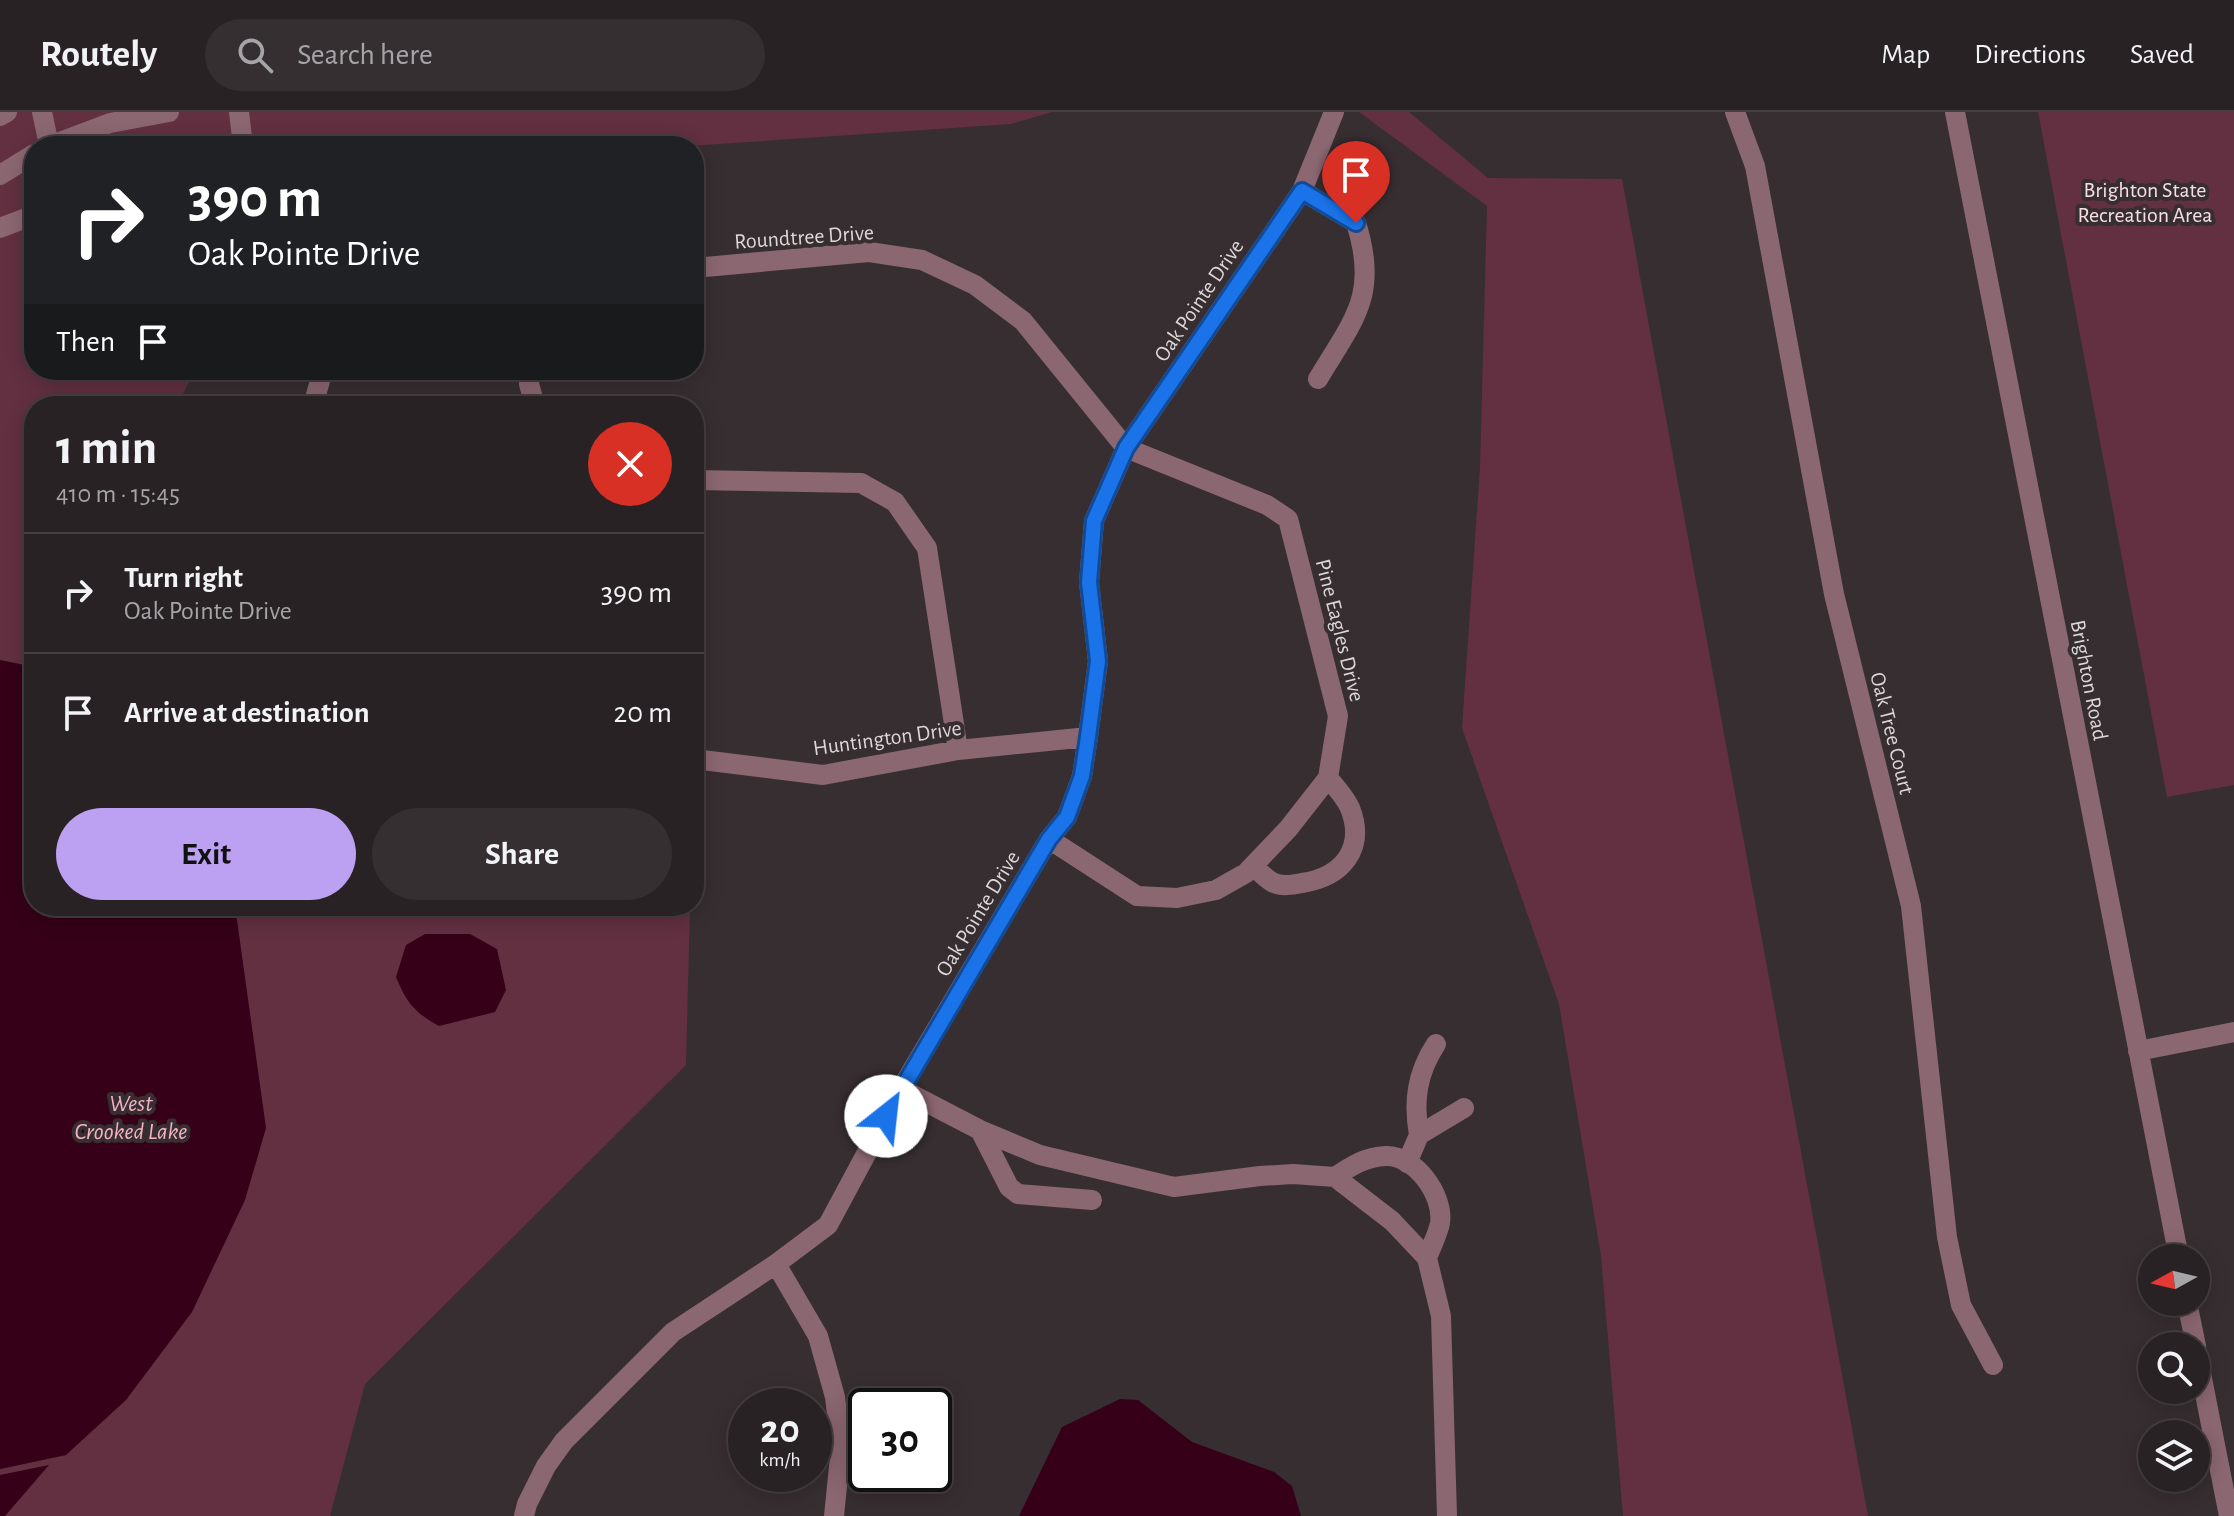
<!DOCTYPE html>
<html lang="en">
<head>
<meta charset="utf-8">
<style>
	body { margin:0; font-family:"Alegreya Sans",sans-serif; background:#352f32; color:#f1f3f6; height:100vh; display:flex; flex-direction:column; font-size:30px; white-space:nowrap }
	* { box-sizing:border-box; margin:0 }
	p { font-size:26px; color:#a5a4a7 }
	.icon { flex:none; width:44px; height:44px; fill:none; stroke:currentColor; stroke-width:2; stroke-linecap:round; stroke-linejoin:round }
	.map { position:relative; flex:1; overflow:hidden }
	.sheet { position:absolute; left:24px; top:284px; width:680px; height:520px; display:flex; flex-direction:column; background:#292225; border-radius:32px; box-shadow:0 4px 20px #0003,0 0 0 2px #453f42 }
	.sheet>* { flex:none }
	.top-card { position:absolute; left:24px; top:24px; width:680px; height:244px; border-radius:32px; box-shadow:0 4px 20px #0003,0 0 0 2px #453f42; background:#202124; color:#fff; overflow:hidden }
	.needle { width:52px; rotate:262deg }
	.buttons { position:absolute; left:2138px; top:1132px; display:grid; gap:16px }
	.buttons a { display:grid; place-items:center; width:72px; height:72px; border-radius:50%; background:#292225; box-shadow:0 4px 20px #0003,0 0 0 2px #453f42; font-size:40px }
	.speed { position:absolute; left:728px; top:1276px; display:flex; gap:16px; font-size:40px; font-weight:700; text-align:center }
	.speed>* { display:grid; place-content:center; width:104px; height:104px; border-radius:50%; background:#292225; box-shadow:0 4px 20px #0003,0 0 0 2px #453f42; line-height:1 }
	.speed small { font-size:20px; font-weight:400 }
	.speed .limit { border:4px solid #111; border-radius:12px; background:#fff; color:#111 }
	.pin { position:absolute; display:grid; place-items:center; width:68px; height:68px; color:#fff; margin:-82px -34px; border-radius:50% 50% 50% 0; rotate:-45deg; box-shadow:0 0 8px #0007 }
	.pin .icon { rotate:45deg }
	.me { position:absolute; width:88px; margin:-44px; rotate:29deg; stroke-linejoin:round; filter:drop-shadow(0 0 6px #0008) }
	.turn { display:flex; align-items:center; gap:28px; height:168px; padding:0 32px; font-size:36px }
	.turn .icon { width:104px; height:104px; stroke-width:2.5 }
	.turn b { display:block; font-size:56px; line-height:68px }
	.then { display:flex; align-items:center; height:76px; padding:0 32px; background:#0003; gap:16px; font-size:30px }
	.round { display:grid; place-items:center; flex:none; width:84px; height:84px; border-radius:42px; background:#352f32 }
	.head { display:flex; align-items:center; justify-content:space-between; height:136px; padding:0 32px }
	h1 { font-size:48px; font-weight:700; line-height:60px }
	.button { display:flex; gap:16px; margin-top:auto; padding:16px 32px }
	.button a { flex:1; height:92px; border-radius:48px; background:#bca0f2; color:#111; font-size:32px; font-weight:700; line-height:92px; text-align:center }
	.button a+a { background:#352f32; color:#f1f3f6 }
	ul { padding:0; list-style:none }
	li { display:flex; align-items:center; gap:24px; height:120px; padding:0 32px; border-top:2px solid #453f42 }
	li div { flex:1 }
	li b { display:block; font-size:30px }
	li em { font-style:normal }
	header { display:flex; align-items:center; gap:48px; box-sizing:border-box; height:112px; padding:0 40px; background:#292225; border-bottom:2px solid #453f42 }
	header strong { font-size:38px }
	nav { display:flex; gap:44px; margin-inline-start:auto; font-size:28px }
	.search { width:560px; height:72px; background:#352f32; display:flex; align-items:center; gap:20px; box-sizing:border-box; padding:0 28px; border-radius:44px; color:#a5a4a7; font-size:30px }
	.map>svg:first-child { display:block }
	.green { fill:#623041 }
	.water { fill:#350018 }
	.lines { fill:none; stroke-linecap:round; stroke-linejoin:round }
	.minor { stroke:#8b6771; stroke-width:20 }
	.route-casing { stroke:#114b97; stroke-width:20 }
	.route { stroke:#1a73e8; stroke-width:14 }
	.labels { text-anchor:middle; stroke-width:8; stroke-linejoin:round; paint-order:stroke }
	.park-label { font-size:22px; fill:#f5dde3; stroke:#372e31 }
	.street-label { font-size:22px; fill:#dcd7d8; stroke:#372e31 }
	.water-label { font-size:24px; font-style:italic; fill:#f5b1c5; stroke:#372e31 }
</style>
</head>
<body>
<header>
<strong>Routely</strong>
<div class="search"><svg class="icon" aria-label="search" viewBox="0 0 24 24"><circle cx="10" cy="10" r="6"/><path d="M15 15l6 6"/></svg>Search here</div>
<nav><a>Map</a><a>Directions</a><a>Saved</a></nav>
</header>
<div class="map">
<svg width="2234" height="1404" viewBox="0 0 2234 1404">
	<rect width="100%" height="100%" fill="#372e31"/>
	<!-- green -->
	<path class="green" d="M0,0H1052L1011,12L689,34H34V258H195L177,294H34V555L0,548Z
		M1359,0H1409L1488,66L1622,67L1868,1404H1623L1601,1144L1559,892L1462,616L1480,355L1487,94Z
		M2038,0H2234V673L2167,685Z
		M235,794H690L686,953L365,1272L330,1404H0V1357L66,1343L265,1016Z"/>
	<!-- water -->
	<path class="water" d="M0,548L34,555V794H235L266,1016L245,1088L192,1200L126,1288L66,1343L0,1357Z
		M425,822H470L497,837L506,878L495,900L439,914C414,900 407,891 396,865L406,833Z
		M1120,1287L1138,1288L1192,1330L1274,1360L1292,1374L1301,1404H1019L1062,1315Z
		M49,1353L5,1404H0V1363Z"/>
	<g class="lines">
		<!-- minor -->
		<path class="minor" d="M42,0L49,33L47,34
			M239,0L243,34
			M1735,0L1755,54L1834,482L1911,794L1947,1125L1961,1193L1993,1253
			M1955,0L2179,1146
			M0,4L7,0
			M49,34L110,11L169,0
			M0,63L34,42
			M1302,79L1356,111C1379,183 1354,207 1318,267
			M0,116L34,103
			M694,156L869,140L922,148L975,173L1023,209L1126,336L1267,393L1288,407L1338,604L1328,666L1288,717L1246,761L1216,778L1177,786L1137,784L1049,727
			M530,258L529,272L535,294
			M316,294V283L323,258
			M694,368L861,371L895,390L927,436L958,638
			M694,603V614
			M694,647L823,663L958,638L1088,625
			M1253,754C1259,759 1265,766 1272,770C1281,775 1292,773 1302,771C1342,765 1366,737 1350,696C1345,685 1336,675 1328,666
			M2138,939L2234,920
			M901,977L980,1018L1040,1043L1174,1075L1260,1064L1293,1062L1335,1065L1392,1109L1427,1146L1441,1204L1447,1404
			M980,1018L1009,1075L1018,1082L1092,1088
			M1419,1023C1413,989 1417,961 1436,932
			M1407,1051L1419,1023L1464,996
			M1335,1065C1351,1054 1365,1045 1386,1044C1415,1043 1444,1083 1440,1111C1438,1122 1431,1135 1427,1146
			M776,1152L818,1224L835,1285L841,1335L834,1404
			M2187,1190L2196,1234
			M2196,1236L2229,1404
			M524,1404L527,1392L546,1354L564,1329L673,1220L776,1152L828,1113L901,977L1049,727L1067,705L1082,664L1088,625L1098,549L1089,470L1094,409L1126,336L1302,79L1334,0"/>
	</g>
	<g class="lines">
		<defs>
			<path id="route" d="M886,1004L1049,727L1067,705L1082,664L1088,625L1098,549L1089,470L1094,409L1126,336L1302,79L1356,111"/>
		</defs>
		<!-- route casing -->
		<use href="#route" class="route-casing"/>
		<!-- route -->
		<use href="#route" class="route"/>
	</g>
	<g class="labels">
		<!-- park labels -->
		<g class="park-label">
			<text x="2145" y="85">Brighton State<tspan x="2145" dy="25">Recreation Area</tspan></text>
		</g>
		<!-- street labels -->
		<g class="street-label">
			<text transform="translate(804 124) rotate(-4)" y="8">Roundtree Drive</text>
			<text transform="translate(1198 188) rotate(-56)" y="8">Oak Pointe Drive</text>
			<text transform="translate(1341 518) rotate(76)" y="8">Pine Eagles Drive</text>
			<text transform="translate(2090 568) rotate(79)" y="8">Brighton Road</text>
			<text transform="translate(1893 621) rotate(76)" y="8">Oak Tree Court</text>
			<text transform="translate(887 625) rotate(-8)" y="8">Huntington Drive</text>
			<text transform="translate(977 801) rotate(-59)" y="8">Oak Pointe Drive</text>
		</g>
		<!-- water labels -->
		<g class="water-label">
			<text x="131" y="999">West<tspan x="131" dy="28">Crooked Lake</tspan></text>
		</g>
	</g>
</svg>
<div class="buttons">
<a><svg class="needle" viewBox="-14 -14 28 28"><path d="M0-13l5 13h-10z" fill="#e53935"/><path d="M0 13l5-13h-10z" fill="#a5a4a7"/></svg></a>
<a><svg class="icon" aria-label="search" viewBox="0 0 24 24"><circle cx="10" cy="10" r="6"/><path d="M15 15l6 6"/></svg></a>
<a><svg class="icon" aria-label="layers" viewBox="0 0 24 24"><path d="M12 4l9 5-9 5-9-5zM3 14l9 5 9-5"/></svg></a>
</div>
<div class="speed"><div>20<small>km/h</small></div><div class="limit">30</div></div>
<div class="pin" style="left:1356px;top:111px;background:#d93025"><svg class="icon" aria-label="arrive" viewBox="0 0 24 24"><path d="M6 21V4h12l-3 4 3 4H6"/></svg></div>
<svg class="me" style="left:886px;top:1004px" viewBox="-20 -20 40 40"><circle r="19" fill="#fff"/><path d="M0-13L10 11 0 6-10 11z" fill="#1a73e8"/></svg>
<div class="top-card">
<div class="turn"><svg class="icon" aria-label="right" viewBox="0 0 24 24"><path d="M7 20v-9h11M14 6l5 5-5 5"/></svg><div><b>390 m</b>Oak Pointe Drive</div></div>
<div class="then">Then<svg class="icon" aria-label="arrive" viewBox="0 0 24 24"><path d="M6 21V4h12l-3 4 3 4H6"/></svg></div>
</div>
<section class="sheet">
<div class="head"><div><h1>1 min</h1><p>410 m · 15:45</p></div><a class="round" style="background:#d93025;color:#fff"><svg class="icon" aria-label="close" viewBox="0 0 24 24"><path d="M6 6l12 12M18 6L6 18"/></svg></a></div>
<ul>
<li><svg class="icon" aria-label="right" viewBox="0 0 24 24"><path d="M7 20v-9h11M14 6l5 5-5 5"/></svg><div><b>Turn right</b><p>Oak Pointe Drive</p></div><em>390 m</em></li>
<li><svg class="icon" aria-label="arrive" viewBox="0 0 24 24"><path d="M6 21V4h12l-3 4 3 4H6"/></svg><div><b>Arrive at destination</b></div><em>20 m</em></li>
</ul>
<div class="button"><a>Exit</a><a>Share</a></div>
</section>
</div>
</body>
</html>
